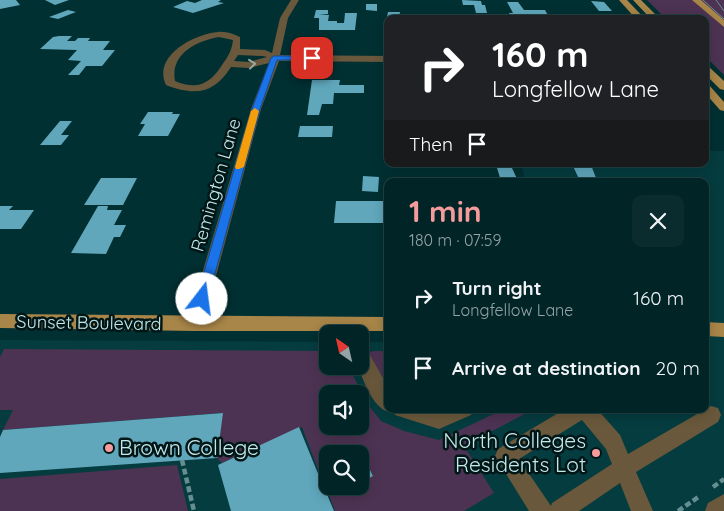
<!DOCTYPE html>
<html lang="en">
<head>
<meta charset="utf-8">
<style>
	body { margin:0; font-family:Quicksand,sans-serif; background:#0b2c2e; color:#f1f3f6; height:100vh; display:flex; flex-direction:column; font-size:19px; white-space:nowrap }
	* { box-sizing:border-box; margin:0 }
	p { font-size:16px; color:#96a4a7 }
	.icon { flex:none; width:28px; height:28px; fill:none; stroke:currentColor; stroke-width:2; stroke-linecap:round; stroke-linejoin:round }
	.map { position:relative; flex:1; overflow:hidden }
	.panel { position:absolute; left:384px; top:178px; width:325px; height:235px; display:flex; flex-direction:column; background:#012426; border-radius:10px; box-shadow:0 2px 12px #0003,0 0 0 1px #234143 }
	.panel>* { flex:none }
	.guide { position:absolute; left:384px; top:15px; width:325px; height:152px; border-radius:10px; box-shadow:0 2px 12px #0003,0 0 0 1px #234143; background:#202124; color:#fff; overflow:hidden }
	.needle { width:32px; rotate:326deg }
	.tools { position:absolute; left:319px; top:325px; display:grid; gap:10px }
	.tools a { display:grid; place-items:center; width:50px; height:50px; border-radius:10px; background:#012426; box-shadow:0 2px 12px #0003,0 0 0 1px #234143; font-size:25px }
	.pin { position:absolute; display:grid; place-items:center; width:42px; height:42px; color:#fff; margin:-21px; border-radius:10px; box-shadow:0 2px 8px #0006 }
	.me { position:absolute; width:55px; margin:-28px; rotate:15deg; stroke-linejoin:round; filter:drop-shadow(0 0 4px #0008) }
	.turn { display:flex; align-items:center; gap:18px; height:105px; padding:0 25px; font-size:22px }
	.turn .icon { width:65px; height:65px; stroke-width:2.5 }
	.turn b { display:block; font-size:35px; line-height:42px }
	.then { display:flex; align-items:center; height:48px; padding:0 25px; background:#0003; gap:10px; font-size:19px }
	.round { display:grid; place-items:center; flex:none; width:52px; height:52px; border-radius:10px; background:#0b2c2e }
	.headline { display:flex; align-items:center; justify-content:space-between; height:85px; padding:0 25px }
	h1 { font-size:30px; font-weight:700; line-height:38px; color:#f59b9b }
	ul { padding:0; list-style:none }
	li { display:flex; align-items:center; gap:15px; height:70px; padding:0 25px }
	li div { flex:1 }
	li b { display:block; font-size:19px }
	li em { font-style:normal }
	.map>svg:first-child { display:block }
	.built { fill:#053c3f; fill-rule:evenodd }
	.green { fill:#4d3353; fill-rule:evenodd }
	.building { fill:#60a7bc }
	.lines { fill:none; stroke-linecap:round; stroke-linejoin:round }
	.path { stroke:#658e90; stroke-width:4.5; stroke-dasharray:6 3; stroke-linecap:butt }
	.minor { fill:#69583b; fill-rule:evenodd }
	.major { fill:#a88548; fill-rule:evenodd }
	.tram { stroke:#699294; stroke-width:1 }
	.oneway { stroke:#9aa79b }
	.route { fill:#1a73e8; stroke:#114b97 }
	.slow { fill:#f59e0b }
	.poi-dot { fill:#f59b9b; stroke:#001617; stroke-width:2 }
	.labels { text-anchor:middle; stroke-width:5; stroke-linejoin:round; paint-order:stroke }
	.street-label { font-size:18px; fill:#c3e8ea; stroke:#001617 }
	.near-poi-label { font-size:21px; fill:#c3e8ea; stroke:#001617; text-anchor:end }
</style>
</head>
<body>
<div class="map">
<svg width="724" height="511" viewBox="0 0 724 511">
	<rect width="100%" height="100%" fill="#013032"/>
	<!-- built -->
	<path class="built" d="M705,151H724V511H0V340L327,342L328,366H360V342H387L388,409H705V181H526L521,164H705ZM328,394H360V426H328ZM328,454H360V486H328Z"/>
	<!-- green -->
	<path class="green" d="M647,0H724V75L705,56V19H666Z
		M4,349L327,351L328,366H348L369,406L381,421L404,431L439,440L504,409H534L464,446L494,493L464,511H335L328,492L339,486H360V483L373,475L360,449L352,454H328L327,472L320,475L302,427L222,463L217,458L222,413L3,430L13,410H0V357ZM328,394H360V426H328Z
		M376,351H387V388L368,352Z
		M177,465L188,511H0V479Z"/>
	<!-- building -->
	<path class="building" d="M0,0H16L20,5L0,9Z
		M45,0H69L55,5Z
		M202,0H221L218,2L224,3L193,13L173,7L187,1L195,3Z
		M462,0L481,1L482,5H485L487,13H476L474,5H463Z
		M591,1L604,2L612,11H599Z
		M507,2H518L524,10H545L550,19L511,17L509,13H513Z
		M366,4H377V11L366,10Z
		M68,10L76,12L58,19L49,17Z
		M316,10H328V14L319,15H329L328,21H337V23H344L345,13H357L355,30H319V18H314Z
		M388,12H400L399,18L387,17Z
		M59,36H72L67,41H75L78,38H90L88,41H110L103,50H115L102,66H86L79,75H68L81,61L68,60L77,50L40,49L53,37Z
		M312,80H340L339,85H364V93H334L333,104H322L319,115H307Z
		M148,112H173L172,114H180L168,136H138L145,124H140Z
		M60,121H72L61,135H69L61,145H40Z
		M300,126H333L332,137H298Z
		M455,164H513L515,168H512L518,181H501L497,168H456Z
		M572,164L591,165L596,178H654L657,181H580Z
		M363,176L379,177L378,192L362,191Z
		M101,178H137L123,205H84Z
		M336,201H388V223H334Z
		M0,206H13L9,210H34L21,229H0Z
		M98,206H108L107,210H122L114,225H126L120,237H114L106,254L71,253Z
		M223,413L217,458L0,473V437L3,430Z
		M299,427L319,476L328,472V486H338L326,492L334,511H231L218,465Z
		M360,449L373,476L360,483V454H352Z"/>
	<g class="lines">
		<!-- path -->
		<path class="path" d="M182,460L194,511
			M713,487L724,479
			M678,511L700,496"/>
		<!-- minor -->
		<path class="minor" d="M291,0H299L288,18L280,55L388,56V62L279,61L261,109L203,324L201,329L195,331L189,329L187,324L251,109L269,63L249,68L231,67C214,94 195,96 166,85C152,56 194,34 218,32C226,31 233,34 240,37V49L265,50L272,53L280,18ZM219,37L233,40C232,49 229,55 224,62C211,83 199,91 175,81C170,54 196,41 219,37ZM238,55L263,56L267,57L249,62L234,61Z
			M360,345L366,348L388,387V409H433L439,410L443,409H474L471,415L439,429L395,415L393,410L388,412C371,405 365,382 357,366H360Z
			M711,406L718,408L721,415L718,422L636,472L653,511H631L620,483L579,511H529L495,456L498,449L565,409H597L620,435L628,454ZM582,420L606,449L612,464L552,503L551,506L519,459Z
			M724,494V511H705L708,503Z"/>
		<!-- major -->
		<path class="major" d="M619,0H627L645,19H636Z
			M633,0H641L660,19H651Z
			M692,0H701L724,20V27Z
			M705,65L708,66L724,81V90L720,89L705,74Z
			M705,84L709,85L724,102V111L720,110L705,93Z
			M0,314L388,317V331H195L0,328Z
			M705,322L724,323V337L705,336Z"/>
		<!-- tram -->
		<path class="tram" d="M703,0L724,19
			M716,0L724,11"/>
	</g>
	<!-- one-way arrows -->
	<defs><path id="oneway-chevron" d="M-2-3.5L2.5 0L-2 3.5" fill="none" stroke-width="1.6" stroke-linecap="round" stroke-linejoin="round" transform="scale(1.25)"/></defs>
	<use class="oneway" href="#oneway-chevron" transform="translate(252 64) rotate(-6)"/>
	<!-- route -->
	<path class="route" d="M312,56L316,58L315,60H277L260,109L208,299L206,303H198L196,299L252,109L271,58L274,56Z"/>
	<!-- slow -->
	<path class="slow" d="M255,108L259,111L244,167L239,169H236L235,167L251,111Z"/>
	<!-- markers -->
	<g class="poi-dot">
		<circle cx="109" cy="448" r="5"/>
		<circle cx="596" cy="453" r="5"/>
	</g>
	<g class="labels">
		<!-- street labels -->
		<g class="street-label">
			<text transform="translate(216 185) rotate(-74)" y="6">Remington Lane</text>
			<text transform="translate(89 323) rotate(1)" y="6">Sunset Boulevard</text>
		</g>
		<!-- near-poi labels -->
		<g class="near-poi-label">
			<text x="586" y="448">North Colleges<tspan x="586" dy="24">Residents Lot</tspan></text>
			<text x="119" y="455" text-anchor="start">Brown College</text>
		</g>
	</g>
</svg>
<div class="tools">
<a><svg class="needle" viewBox="-14 -14 28 28"><path d="M0-13l5 13h-10z" fill="#e53935"/><path d="M0 13l5-13h-10z" fill="#96a4a7"/></svg></a>
<a><svg class="icon" aria-label="sound" viewBox="0 0 24 24"><path d="M4 9h4l5-4v14l-5-4H4zM17 9q2 3 0 6"/></svg></a>
<a><svg class="icon" aria-label="search" viewBox="0 0 24 24"><circle cx="10" cy="10" r="6"/><path d="M15 15l6 6"/></svg></a>
</div>
<div class="pin" style="left:312px;top:58px;background:#d93025"><svg class="icon" aria-label="arrive" viewBox="0 0 24 24"><path d="M6 21V4h12l-3 4 3 4H6"/></svg></div>
<svg class="me" style="left:202px;top:299px" viewBox="-20 -20 40 40"><circle r="19" fill="#fff"/><path d="M0-13L10 11 0 6-10 11z" fill="#1a73e8"/></svg>
<div class="guide">
<div class="turn"><svg class="icon" aria-label="right" viewBox="0 0 24 24"><path d="M7 20v-9h11M14 6l5 5-5 5"/></svg><div><b>160 m</b>Longfellow Lane</div></div>
<div class="then">Then<svg class="icon" aria-label="arrive" viewBox="0 0 24 24"><path d="M6 21V4h12l-3 4 3 4H6"/></svg></div>
</div>
<section class="panel">
<div class="headline"><div><h1>1 min</h1><p>180 m · 07:59</p></div><a class="round"><svg class="icon" aria-label="close" viewBox="0 0 24 24"><path d="M6 6l12 12M18 6L6 18"/></svg></a></div>
<ul>
<li><svg class="icon" aria-label="right" viewBox="0 0 24 24"><path d="M7 20v-9h11M14 6l5 5-5 5"/></svg><div><b>Turn right</b><p>Longfellow Lane</p></div><em>160 m</em></li>
<li><svg class="icon" aria-label="arrive" viewBox="0 0 24 24"><path d="M6 21V4h12l-3 4 3 4H6"/></svg><div><b>Arrive at destination</b></div><em>20 m</em></li>
</ul>
</section>
</div>
</body>
</html>
